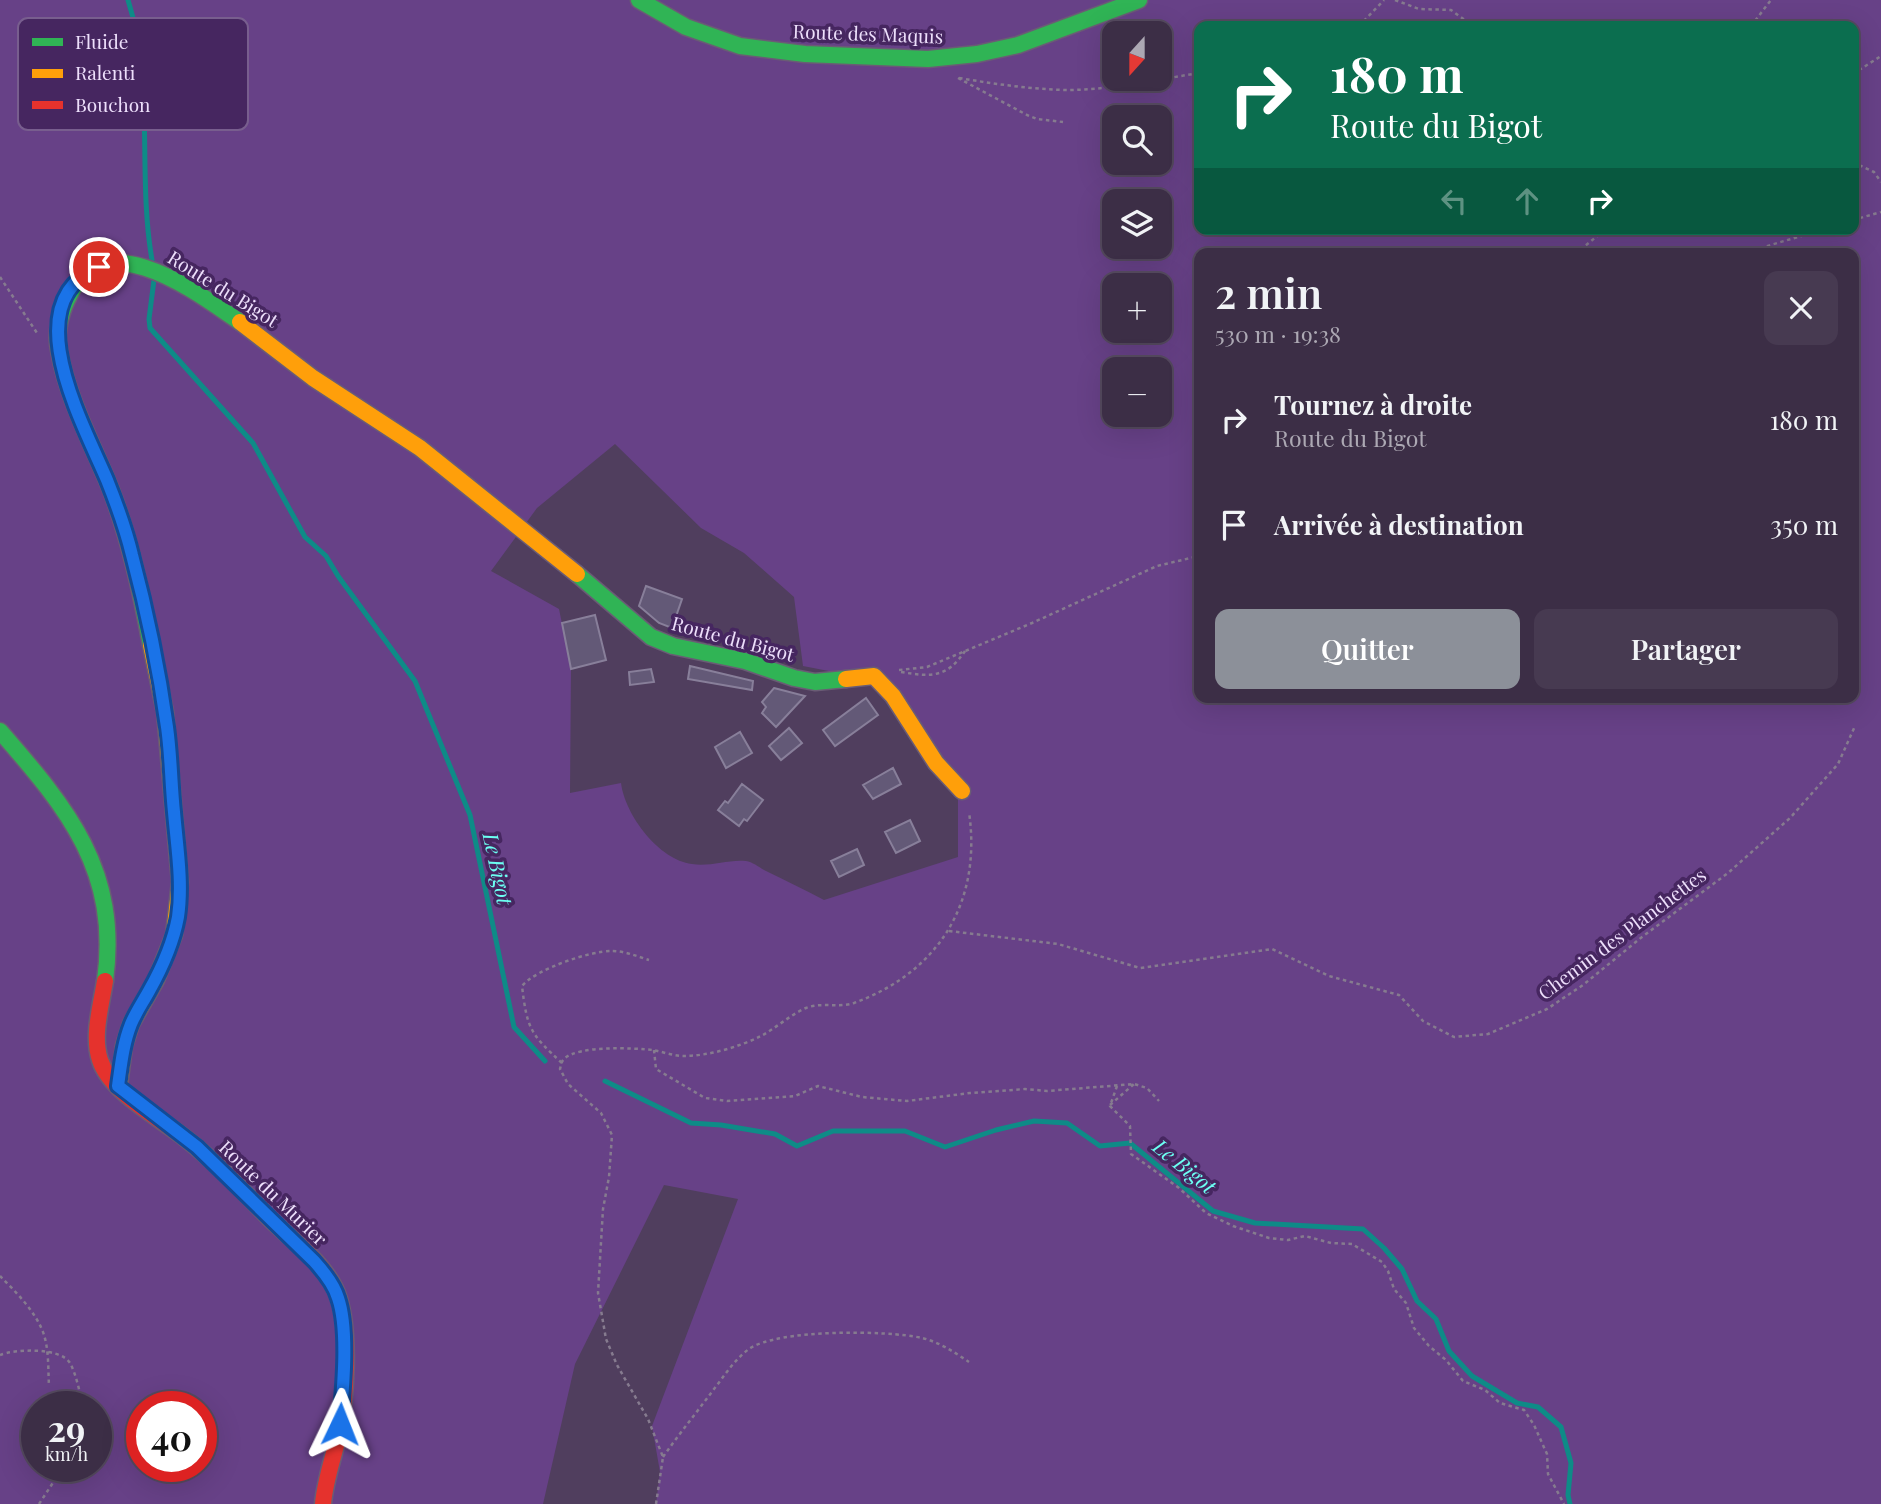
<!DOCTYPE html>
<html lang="fr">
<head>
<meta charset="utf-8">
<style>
	body { margin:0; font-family:"Playfair Display",serif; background:#473a51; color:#f1f3f6; height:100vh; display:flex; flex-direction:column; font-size:26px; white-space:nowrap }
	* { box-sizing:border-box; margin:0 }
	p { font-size:23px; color:#aca8b3 }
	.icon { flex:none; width:38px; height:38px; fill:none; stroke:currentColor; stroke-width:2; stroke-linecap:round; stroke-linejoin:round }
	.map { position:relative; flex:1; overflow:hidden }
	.panel { position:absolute; left:1194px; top:248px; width:665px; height:455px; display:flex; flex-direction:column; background:#3c2e46; border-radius:14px; box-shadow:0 7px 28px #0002,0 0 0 2px #554a5f }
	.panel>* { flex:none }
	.banner { position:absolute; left:1194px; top:21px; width:665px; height:214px; border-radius:14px; box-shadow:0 7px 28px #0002,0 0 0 2px #554a5f; background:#0b6e4f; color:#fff; overflow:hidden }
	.needle { width:46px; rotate:201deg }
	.controls { position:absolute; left:1102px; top:21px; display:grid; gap:14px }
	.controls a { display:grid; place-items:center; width:70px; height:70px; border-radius:14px; background:#3c2e46; box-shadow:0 7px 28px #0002,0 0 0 2px #554a5f; font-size:35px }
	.speed { position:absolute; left:21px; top:1391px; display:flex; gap:14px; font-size:35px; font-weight:700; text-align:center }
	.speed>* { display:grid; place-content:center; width:91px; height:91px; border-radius:50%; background:#3c2e46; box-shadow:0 7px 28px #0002,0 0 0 2px #554a5f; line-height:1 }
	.speed small { font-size:18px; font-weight:400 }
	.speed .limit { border:10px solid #d22; background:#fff; color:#111 }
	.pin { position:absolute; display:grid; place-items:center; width:60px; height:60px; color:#fff; margin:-30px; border:4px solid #fff; border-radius:50%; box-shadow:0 2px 7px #0007 }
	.me { position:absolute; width:77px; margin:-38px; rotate:2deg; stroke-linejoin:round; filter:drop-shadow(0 0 5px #0008) }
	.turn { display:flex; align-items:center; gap:24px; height:147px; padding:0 21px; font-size:32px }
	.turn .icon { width:91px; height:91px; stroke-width:2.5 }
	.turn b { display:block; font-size:49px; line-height:60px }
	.lanes { display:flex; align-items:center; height:66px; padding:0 21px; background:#0003; justify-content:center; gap:35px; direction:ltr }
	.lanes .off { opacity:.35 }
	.round { display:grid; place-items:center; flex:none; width:74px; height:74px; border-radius:14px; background:#473a51 }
	.summary { display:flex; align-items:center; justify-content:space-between; height:119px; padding:0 21px }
	h1 { font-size:42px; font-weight:600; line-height:52px }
	.primary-button { display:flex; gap:14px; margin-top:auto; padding:14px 21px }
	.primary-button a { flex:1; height:80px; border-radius:14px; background:#8c9099; color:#fff; font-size:28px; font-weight:600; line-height:80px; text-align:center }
	.primary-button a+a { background:#473a51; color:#f1f3f6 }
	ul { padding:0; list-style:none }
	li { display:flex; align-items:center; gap:21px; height:105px; padding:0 21px }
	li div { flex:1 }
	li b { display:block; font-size:26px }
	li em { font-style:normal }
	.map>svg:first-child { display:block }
	.green { fill:#674187; fill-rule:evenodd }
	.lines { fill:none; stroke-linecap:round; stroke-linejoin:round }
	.stream { stroke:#0e8b87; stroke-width:5 }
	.building { fill:#635977; stroke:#887f9a; stroke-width:2 }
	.fast-casing { stroke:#6a5c75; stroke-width:19 }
	.slow-casing { stroke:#6a5c75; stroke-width:19 }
	.jam-casing { stroke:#6a5c75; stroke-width:19 }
	.path { stroke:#867b8f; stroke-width:2.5; stroke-dasharray:3.5 3.5; stroke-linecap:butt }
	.fast { stroke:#30b455; stroke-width:16 }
	.slow { stroke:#ff9f0a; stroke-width:16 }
	.jam { stroke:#e5322d; stroke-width:16 }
	.route-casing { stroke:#114b97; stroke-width:18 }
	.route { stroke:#1a73e8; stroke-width:12 }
	.labels { text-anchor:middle; stroke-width:7; stroke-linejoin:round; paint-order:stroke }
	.street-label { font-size:19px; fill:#eddffb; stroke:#462660 }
	.water-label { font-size:21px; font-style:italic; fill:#6cfff2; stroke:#462660 }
	.key { fill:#462660; stroke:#785e8e; stroke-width:2 }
	.key-label { font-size:19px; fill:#eddffb }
</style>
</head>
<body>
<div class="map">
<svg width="1881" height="1504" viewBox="0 0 1881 1504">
	<rect width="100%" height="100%" fill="#503e5e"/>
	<!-- green -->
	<path class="green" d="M0,0H1881V1504H656L660,1472L652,1426L738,1199L664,1185L575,1364L543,1504H0ZM1199,26H1853V229H1199ZM1115,33H1160V79H1115ZM1115,117H1160V163H1115ZM1115,201H1160V247H1115ZM1199,254H1853V698H1199ZM1115,285H1160V331H1115ZM1115,369H1160V415H1115ZM615,444L701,528L744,553L794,597L803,666L844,674L866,672L958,799V857L824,900C805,890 785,880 766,871C760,868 753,862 746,861C729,859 710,867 692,864C659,860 625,815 621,783L570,793L571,668L559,609L491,571L537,508ZM37,1407H96V1466H37ZM142,1407H201V1466H142Z"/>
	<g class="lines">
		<!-- stream -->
		<path class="stream" d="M128,0C155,84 137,174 152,260
			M154,280L149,319L150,328L253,443L305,537L326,556L338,576L415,681L470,815L514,1027L545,1061
			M605,1081L691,1123L721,1125L775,1134L797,1146L833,1131H905L945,1147L996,1130L1034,1121L1067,1123L1100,1146L1130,1143L1213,1211L1255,1223L1363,1229L1384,1248L1402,1269L1417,1301L1436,1319L1449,1351L1472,1376L1517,1403L1538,1407L1561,1427L1571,1463L1568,1495L1570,1504"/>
	</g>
	<!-- building -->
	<path class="building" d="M646,586L682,599L672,628L659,623L639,606Z
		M595,615L606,660L571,669L562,623Z
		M690,666L753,681L752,690L688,679Z
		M651,669L654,682L630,685L629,672Z
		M774,688L805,696L776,727L762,713L766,707L762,702Z
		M866,698L878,715L835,746L823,730Z
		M789,728L802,743L781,760L769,746Z
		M740,732L752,753L726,768L715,747Z
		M893,768L901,784L873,799L863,785Z
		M742,784L763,800L747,821L744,819L739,826L718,810L725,801L728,803Z
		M910,820L920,841L896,853L885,832Z
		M857,849L864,865L839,877L831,861Z"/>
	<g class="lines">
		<defs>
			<path id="fast" d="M639,0L686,27L740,46L805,54L928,59L977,54L1018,45L1139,0
				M577,574L651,637L673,646L745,661L794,678L815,682L846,679
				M151,645C141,592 130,540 111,490C93,445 67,398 59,350C55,332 61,310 70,294C108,223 197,293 240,322
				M0,731C68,809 120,871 105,981"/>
			<path id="slow" d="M240,322L313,378L420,448L577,574
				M846,679L874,676L893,696L936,763L962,791
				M119,1086L124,1046L131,1024L156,980L174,935L180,882L165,712L151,645"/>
			<path id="jam" d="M105,981C101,1006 92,1036 100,1060C110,1092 160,1118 185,1138C216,1162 243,1191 270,1219C294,1242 329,1266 339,1299C350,1336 346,1399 338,1437C333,1459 325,1481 323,1504"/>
		</defs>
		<!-- fast casing -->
		<use href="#fast" class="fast-casing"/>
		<!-- slow casing -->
		<use href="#slow" class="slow-casing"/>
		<!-- jam casing -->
		<use href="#jam" class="jam-casing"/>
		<!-- path -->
		<path class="path" d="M1395,0L1419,9L1451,10L1473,26
			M1359,26L1384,0
			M1751,26L1771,0
			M1853,74L1881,56
			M958,78L1027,115L1037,119L1063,122
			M959,78C995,84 1029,89 1066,90C1110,90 1155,80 1199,73
			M1853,162L1874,172L1881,182
			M1853,220L1881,212
			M1575,254L1606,229
			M1740,254L1825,229
			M0,277L37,333
			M899,670L927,667L1032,623L1157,566L1199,556
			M901,672C931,677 947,678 965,651
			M949,931L1058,944L1140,968L1272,949L1329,976L1399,995L1423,1021L1454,1037L1488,1034L1547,1009L1583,985L1642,937L1728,873L1790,818L1838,764L1855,726
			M654,1050L656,1069L705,1098L727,1101L795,1096L818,1086L862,1097L907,1101L970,1093L1025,1089L1047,1091L1134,1084L1147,1088L1159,1101
			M562,1063C530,1034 527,1028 522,986C536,969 590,951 612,951C625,951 636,956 649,960
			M1117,1086L1110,1106L1130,1126L1131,1154L1179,1188L1206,1213L1233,1226L1269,1238L1288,1240L1305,1236L1331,1243L1352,1244L1382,1262L1388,1271L1394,1289L1406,1303L1414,1328L1429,1346L1446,1360L1463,1381L1485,1390L1500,1403L1524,1410L1534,1425L1547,1454L1548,1474L1564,1504
			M1110,1105L1134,1084
			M0,1276C16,1292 37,1313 44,1335C49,1351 48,1369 49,1386
			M0,1355C15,1349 60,1347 70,1363C76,1374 81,1395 82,1407
			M663,1457C679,1434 697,1412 714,1389C725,1375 734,1360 749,1349C777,1329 887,1330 922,1338C939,1342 954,1352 969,1362
			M39,1504L64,1466
			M656,1504L663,1457L648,1419L617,1365L606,1339L598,1293L603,1209L609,1177L612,1135L601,1113L568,1084L560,1069C561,1066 561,1062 564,1059C578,1045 634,1048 653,1050C663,1052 674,1056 684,1056C708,1056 739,1047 761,1036C776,1028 790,1015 806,1008C820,1002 839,1008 854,1003C939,972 982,902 969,812"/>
		<!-- fast -->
		<use href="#fast" class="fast"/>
		<!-- slow -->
		<use href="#slow" class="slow"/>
		<!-- jam -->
		<use href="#jam" class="jam"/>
	</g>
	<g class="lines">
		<defs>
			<path id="route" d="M99,267C14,302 84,425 107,480C117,505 126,530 132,555C147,611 159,670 167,727C171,755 171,784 174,812C177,847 183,883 178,917C173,944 162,968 149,991C143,1002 136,1012 131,1024C123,1044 121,1065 118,1086L197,1147L314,1261C324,1272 334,1284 338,1298C349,1330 343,1390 340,1424"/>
		</defs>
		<!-- route casing -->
		<use href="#route" class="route-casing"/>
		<!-- route -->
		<use href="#route" class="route"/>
	</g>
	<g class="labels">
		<!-- street labels -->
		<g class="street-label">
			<text transform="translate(868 34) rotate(2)" y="7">Route des Maquis</text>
			<text transform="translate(223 289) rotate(32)" y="7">Route du Bigot</text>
			<text transform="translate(733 639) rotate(15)" y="7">Route du Bigot</text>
			<text transform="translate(1622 934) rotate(-37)" y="7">Chemin des Planchettes</text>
			<text transform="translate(273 1193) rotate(44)" y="7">Route du Murier</text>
		</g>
		<!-- water labels -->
		<g class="water-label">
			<text transform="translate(497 869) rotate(78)" y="7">Le Bigot</text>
			<text transform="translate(1184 1167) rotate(39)" y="7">Le Bigot</text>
		</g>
	</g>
	<!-- legend -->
	<rect x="18" y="18" width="230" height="112" rx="10" class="key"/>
	<rect x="32" y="38" width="31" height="8" fill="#30b455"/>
	<rect x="32" y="69" width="31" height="9" fill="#ff9f0a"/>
	<rect x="32" y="101" width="31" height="8" fill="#e5322d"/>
	<g class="key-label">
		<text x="75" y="49">Fluide</text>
		<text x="75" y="80">Ralenti</text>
		<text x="75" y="112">Bouchon</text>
	</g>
</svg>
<div class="controls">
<a><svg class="needle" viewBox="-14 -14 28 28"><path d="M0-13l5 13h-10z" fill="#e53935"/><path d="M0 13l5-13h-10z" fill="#aca8b3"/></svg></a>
<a><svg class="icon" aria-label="search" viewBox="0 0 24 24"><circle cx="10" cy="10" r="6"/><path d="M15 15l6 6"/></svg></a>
<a><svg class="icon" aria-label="layers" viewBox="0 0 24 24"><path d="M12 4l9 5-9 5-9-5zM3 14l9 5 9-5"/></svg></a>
<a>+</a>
<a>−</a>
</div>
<div class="speed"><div>29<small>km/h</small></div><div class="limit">40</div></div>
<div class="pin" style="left:99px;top:267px;background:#d93025"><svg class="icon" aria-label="arrive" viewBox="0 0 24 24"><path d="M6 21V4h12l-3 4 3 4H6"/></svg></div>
<svg class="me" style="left:340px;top:1424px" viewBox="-20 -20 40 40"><path d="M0-17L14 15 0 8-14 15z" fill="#1a73e8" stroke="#fff" stroke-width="4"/></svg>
<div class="banner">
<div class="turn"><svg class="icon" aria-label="right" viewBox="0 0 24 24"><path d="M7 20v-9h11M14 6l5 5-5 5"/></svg><div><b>180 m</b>Route du Bigot</div></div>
<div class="lanes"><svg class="icon off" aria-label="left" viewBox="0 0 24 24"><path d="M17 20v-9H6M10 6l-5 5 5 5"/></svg><svg class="icon off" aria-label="ahead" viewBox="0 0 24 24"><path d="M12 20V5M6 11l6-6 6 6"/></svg><svg class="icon" aria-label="right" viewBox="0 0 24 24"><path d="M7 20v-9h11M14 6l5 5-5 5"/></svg></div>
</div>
<section class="panel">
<div class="summary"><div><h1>2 min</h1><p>530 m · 19:38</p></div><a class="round"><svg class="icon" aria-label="close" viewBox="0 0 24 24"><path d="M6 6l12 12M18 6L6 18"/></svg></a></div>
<ul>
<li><svg class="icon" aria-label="right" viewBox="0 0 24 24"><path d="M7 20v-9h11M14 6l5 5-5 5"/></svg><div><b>Tournez à droite</b><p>Route du Bigot</p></div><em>180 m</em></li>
<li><svg class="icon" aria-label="arrive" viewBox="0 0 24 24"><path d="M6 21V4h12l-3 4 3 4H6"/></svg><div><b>Arrivée à destination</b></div><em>350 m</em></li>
</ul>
<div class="primary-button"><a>Quitter</a><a>Partager</a></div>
</section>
</div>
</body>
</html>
